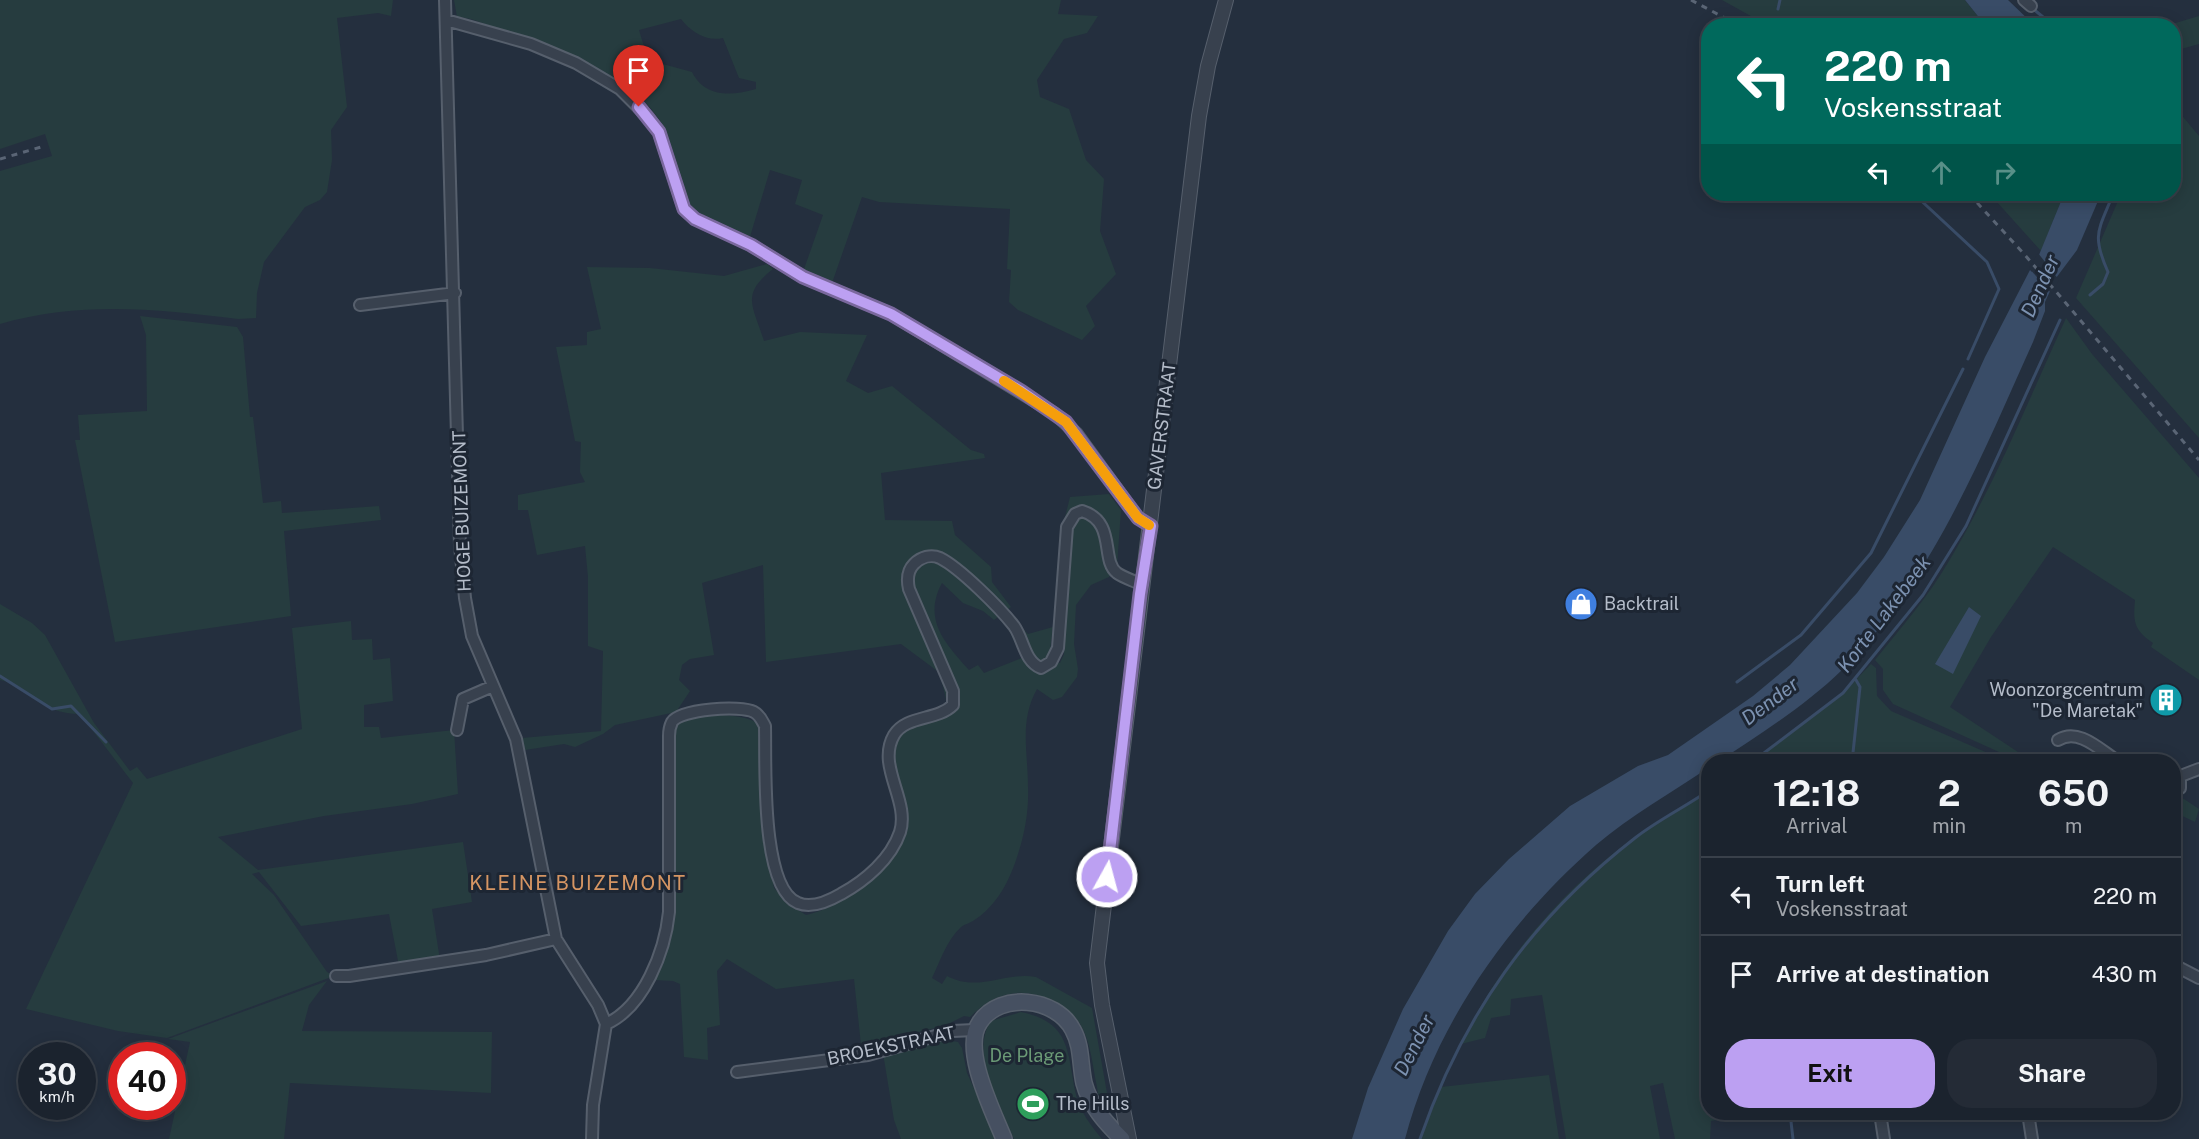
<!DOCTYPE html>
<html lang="en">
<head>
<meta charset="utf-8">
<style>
	body { margin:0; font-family:"Public Sans",sans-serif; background:#242b36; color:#f1f3f6; height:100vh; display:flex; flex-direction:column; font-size:22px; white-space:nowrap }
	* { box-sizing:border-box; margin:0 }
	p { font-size:20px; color:#a0a4aa }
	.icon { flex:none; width:33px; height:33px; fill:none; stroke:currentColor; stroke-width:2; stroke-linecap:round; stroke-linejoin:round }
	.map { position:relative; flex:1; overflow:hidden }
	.panel { position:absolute; left:1701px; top:754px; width:480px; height:366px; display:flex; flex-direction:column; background:#1b232e; border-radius:24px; box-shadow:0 3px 15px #0003,0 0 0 2px #39404a }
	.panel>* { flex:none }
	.guide { position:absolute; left:1701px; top:18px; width:480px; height:183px; border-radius:24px; box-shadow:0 3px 15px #0003,0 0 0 2px #39404a; background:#00695c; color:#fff; overflow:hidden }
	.speed { position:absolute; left:18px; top:1042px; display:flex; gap:12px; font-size:30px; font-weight:700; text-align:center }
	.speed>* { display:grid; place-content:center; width:78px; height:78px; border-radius:50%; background:#1b232e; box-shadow:0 3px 15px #0003,0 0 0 2px #39404a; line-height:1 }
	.speed small { font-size:15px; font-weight:400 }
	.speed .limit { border:9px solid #d22; background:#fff; color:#111 }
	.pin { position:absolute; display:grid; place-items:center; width:51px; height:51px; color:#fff; margin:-62px -26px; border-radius:50% 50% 50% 0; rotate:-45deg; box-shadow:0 0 6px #0007 }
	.pin .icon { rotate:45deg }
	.me { position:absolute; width:66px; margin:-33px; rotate:7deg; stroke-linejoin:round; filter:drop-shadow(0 0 4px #0008) }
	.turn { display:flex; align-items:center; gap:21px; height:126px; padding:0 24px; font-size:27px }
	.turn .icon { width:78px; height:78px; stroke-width:2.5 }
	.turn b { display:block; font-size:42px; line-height:51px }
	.lanes { display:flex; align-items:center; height:57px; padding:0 24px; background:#0003; justify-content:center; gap:30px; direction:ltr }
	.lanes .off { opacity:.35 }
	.eta { display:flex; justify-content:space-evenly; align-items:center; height:102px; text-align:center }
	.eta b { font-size:36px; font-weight:700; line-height:42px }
	.action { display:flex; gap:12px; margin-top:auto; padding:12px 24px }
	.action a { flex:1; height:69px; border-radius:24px; background:#bca0f2; color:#111; font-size:24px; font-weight:700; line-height:69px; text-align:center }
	.action a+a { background:#242b36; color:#f1f3f6 }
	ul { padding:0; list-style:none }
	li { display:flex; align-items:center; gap:18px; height:78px; padding:0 24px; border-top:2px solid #39404a }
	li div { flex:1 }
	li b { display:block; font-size:22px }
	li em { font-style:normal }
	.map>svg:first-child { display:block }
	.green { fill:#263c3f; fill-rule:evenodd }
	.water { fill:#394c67 }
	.pier { fill:#242f3e }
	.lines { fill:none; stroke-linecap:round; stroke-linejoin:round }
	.stream { stroke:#394c67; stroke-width:3 }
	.minor-casing { stroke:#565f6c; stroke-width:14 }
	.tertiary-casing { stroke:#565f6c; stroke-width:16 }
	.secondary-casing { stroke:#565f6c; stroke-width:18 }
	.minor { stroke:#38414e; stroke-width:10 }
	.tertiary { stroke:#38414e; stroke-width:14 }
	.secondary { stroke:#465061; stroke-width:15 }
	.rail { stroke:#5a6575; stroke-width:3; stroke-dasharray:6 6; stroke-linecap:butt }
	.route-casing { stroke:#7a689d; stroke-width:15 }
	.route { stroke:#bca0f2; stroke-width:10 }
	.slow { stroke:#f59e0b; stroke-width:10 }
	.labels { text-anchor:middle; stroke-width:6; stroke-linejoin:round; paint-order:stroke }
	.street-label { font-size:18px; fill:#b4bcc9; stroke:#1d2633 }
	.poi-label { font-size:18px; fill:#b4bcc9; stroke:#1d2633; text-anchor:start }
	.park-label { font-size:18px; fill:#6b9a76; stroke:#1d2633 }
	.water-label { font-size:20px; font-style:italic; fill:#7c92b1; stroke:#1d2633 }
	.neighbourhood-label { font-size:20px; letter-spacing:1.5px; fill:#d59563; stroke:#1d2633 }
</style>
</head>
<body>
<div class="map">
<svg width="2199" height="1139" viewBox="0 0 2199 1139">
	<rect width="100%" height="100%" fill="#242f3e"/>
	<!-- green -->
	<path class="green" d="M0,0H393L391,16L378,13L337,18L347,107L331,130L332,160L327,192L320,200L305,207L264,262L257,293L256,318L238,319C155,309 82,301 0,324V171L52,156L45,134L0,149Z
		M454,0H1061L1058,14L1098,16L1087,33L1064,39L1037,80L1040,97L1069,109L1086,160L1104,179L1100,231L1116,274L1086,306L1095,326L1082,340L1018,310L1009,302L1011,270L1007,269L1010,209L879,202L862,197L832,283L803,272L823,215L795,204L802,180L770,170L749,240C733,232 708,225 696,213C677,195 677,145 659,119C626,70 555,49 501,30C488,26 472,17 457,17ZM681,19C690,31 706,42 723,38L739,78L756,82V89C732,96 705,98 692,72L648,60L639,30Z
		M1722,0H1965L1985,25H1767Z
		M2199,16V44L2174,51V26L2169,25Z
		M2174,106L2199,136V438L2076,298L2121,194H2174Z
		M1988,194H2064L2041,251L1996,201Z
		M767,264L773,269C740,295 753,305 764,341L800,332L867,335L846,381L868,393L892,386L971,450L984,454L985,458L881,473L885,520L952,521L955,535L991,567L992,582L1011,607L994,620L983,611L963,603L942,583C922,620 946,644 969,670L978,665L984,673L1022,658L1007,626L1017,623L1028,634L1053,627L1049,659L1060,663L1064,654L1068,538L1064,521L1070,497L1109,494L1121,510L1117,566L1109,577L1091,585L1076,605L1074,644L1078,669L1077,677L1062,697L1053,700L1037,689C1019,721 1028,752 1028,787C1029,809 1025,833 1018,854C1010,880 997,906 973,921C970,923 965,924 961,927C947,940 940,961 932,978L942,984L947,976C979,993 1005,971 1036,977L1092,1008L1110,1110L1107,1111C1099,1104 1098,1092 1096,1082C1088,1036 1086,1010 1036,995C1010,988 987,999 970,1017L964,1016L944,1026L861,1045L854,979L776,989L727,959L717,971L720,1025L707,1028L708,1060L684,1057L680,984L673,981L654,980L663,965L672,916V743C673,737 673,729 677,725C690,710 745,713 759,724L762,816L774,888L790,905L806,915C842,908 902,865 907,826C909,802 897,776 890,753C894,745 898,735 906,729C923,718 959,724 958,696L946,699L940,673L901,644L766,662L763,565L702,583L714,655L690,659L682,665L679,680L690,691L676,712L615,725L603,734L575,747L564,744L525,750L522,738L601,731L603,651L588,646V577L585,546L537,555L528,510H518V495L585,482L580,472L581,442L575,441L556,347L587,345V332L601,329L587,267L650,268L724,276Z
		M140,316L237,327L243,337L250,417H253L263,503L281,501L282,513L379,506L381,520L284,531L291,616L115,642L75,440H80L78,415L147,411L146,335Z
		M2066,318L2092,354L2199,478V680L2151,647L2153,643C2134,630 2133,622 2135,600L2053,547L1991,637L1950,707L2024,756L1999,752L1893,704L1883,690V669L1875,660C1901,628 1928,597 1949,561C1995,484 2029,399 2066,318Z
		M0,604L32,623L45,635L94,723L130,771L137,767L147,779L302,729L292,628L351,621L352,640L372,639L373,660L390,658L393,701L364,705V727H379L381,738L454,730L458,794L412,804L324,816L218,837L258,870L463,842L472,902L432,909L440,960L399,966L389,914L301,926L259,872L252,874L274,895L327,972L334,976L167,1038L118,1031L26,1009L133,783L80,714C39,714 32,687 0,680Z
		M1871,664L1876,668L1877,696L1891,711L1997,757L2017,762H1752L1843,693Z
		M1708,791V1113H1755L1711,1121L1710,1139H1675L1663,1083L1650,1086L1660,1139H1566L1542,995L1511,999L1510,1015L1491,1018L1485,1038L1461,1044C1499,963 1565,886 1638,835C1661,820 1686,806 1708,791Z
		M2184,799L2199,809L2195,822L2174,812V802Z
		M327,981L309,1005L302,1031L492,1032L491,1093L290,1083L284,1139H169L190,1042L168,1039Z
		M1021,1012C1072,1022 1067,1054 1076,1095C1079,1110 1092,1127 1102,1139H1014C1000,1106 969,1053 991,1021Z
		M945,1040L958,1042L962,1048L967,1073L997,1139H901L894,1120L883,1053Z
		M1549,1075L1559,1139H1420L1441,1087Z"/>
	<!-- water -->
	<path class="water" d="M1965,0H2008L2034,25H1985Z
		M2064,194H2101L2077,250L2056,278L2045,302V311L2033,342C1981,457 1933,579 1842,670C1805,706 1760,734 1718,762H1708V768C1671,793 1630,816 1596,845C1508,922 1435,1025 1405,1139H1352L1368,1088L1403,1009L1448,931L1475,894L1509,859L1570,806L1638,766L1668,755L1753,696L1790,665L1857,593L1884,557L1920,500L1985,357L2030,270L2032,272Z
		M1969,607L1981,616L1953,674L1935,664Z"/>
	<!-- pier -->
	<path class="pier" d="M2038,253L2059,280L2052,294L2029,268Z"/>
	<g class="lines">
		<!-- stream -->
		<path class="stream" d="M2032,8L2054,26
			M1778,9L1780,0
			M1914,194L1987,262L1999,289L1968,359
			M2090,295L2103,284L2108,272C2091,234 2099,230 2113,194
			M0,676L52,709L71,706L106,742
			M1737,682L1801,635L1871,553L1963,369
			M1752,762L1843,693L1923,595L1966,526L2060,320
			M1852,762L1860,687L1856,680
			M1790,1113L1793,1139
			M1420,1139C1463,1015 1531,919 1635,838C1658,820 1685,807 1708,791"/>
		<defs>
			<path id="minor" d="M445,0L460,545L465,598L472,636L516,739L556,939L598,1005L606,1024L593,1105L592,1139
				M2024,0L2031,6
				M446,20L531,44L576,63L620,89L648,117L659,132L684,209L695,219L751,245L803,277L891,314L1054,413L1077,434L1138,518L1151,526
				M360,305L455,293
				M457,730L463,699L493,686
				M2058,740C2079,727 2101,751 2119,762
				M2174,776L2180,779V788L2174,791
				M2178,777L2199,769
				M2174,965L2199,978
				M336,976H349L486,955L556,939
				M606,1024C644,1007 665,951 669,912V736C669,732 670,726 672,722C680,709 741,705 754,712C760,715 762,721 765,726C766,762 760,888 798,903C812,909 829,901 841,894C865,881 891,859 900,832C910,800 876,766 894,735C906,715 937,721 953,705V691L909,589C907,580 907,571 914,564C921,557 931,554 940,558C960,568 1000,608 1014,626C1024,640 1024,661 1041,668L1051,662L1058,648L1067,527L1075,514L1082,511C1117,522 1100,560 1117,573C1124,578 1135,581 1142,585
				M737,1072L868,1055L953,1031L974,1030
				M1880,1113L1884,1139
				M2028,1113L2032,1139"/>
			<path id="tertiary" d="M1129,1139L1102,1005L1097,963L1199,116L1208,66L1226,0"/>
			<path id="secondary" d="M1004,1139C993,1111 961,1049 980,1022C1000,992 1056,997 1073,1030C1082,1046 1080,1065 1084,1083C1090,1106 1106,1123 1122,1139"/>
		</defs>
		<!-- minor casing -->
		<use href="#minor" class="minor-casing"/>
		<!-- tertiary casing -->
		<use href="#tertiary" class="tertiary-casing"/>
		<!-- secondary casing -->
		<use href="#secondary" class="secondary-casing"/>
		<!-- minor -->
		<use href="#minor" class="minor"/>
		<!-- tertiary -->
		<use href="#tertiary" class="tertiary"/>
		<!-- secondary -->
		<use href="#secondary" class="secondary"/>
		<!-- rail -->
		<path class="rail" d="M1691,0L1740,26
			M0,159L41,147
			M1969,194L2025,255L2199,460"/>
	</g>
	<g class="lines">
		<defs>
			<path id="route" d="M639,107L659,132L684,209L695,219L751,245L803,277L891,314L1021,391L1066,422L1138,518L1151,526L1140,594L1107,877"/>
		</defs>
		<!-- route casing -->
		<use href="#route" class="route-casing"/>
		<!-- route -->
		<use href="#route" class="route"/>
		<!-- slow -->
		<path class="slow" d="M1004,381L1066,422L1138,518L1149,525"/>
	</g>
	<!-- icons -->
	<defs>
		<symbol id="shop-disc" viewBox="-11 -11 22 22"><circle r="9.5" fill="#3f7fe0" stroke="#1d2633"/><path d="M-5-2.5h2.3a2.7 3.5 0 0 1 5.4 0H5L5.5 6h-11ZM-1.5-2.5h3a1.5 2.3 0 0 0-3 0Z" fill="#fff"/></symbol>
		<symbol id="building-disc" viewBox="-11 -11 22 22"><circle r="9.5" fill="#0f9aa8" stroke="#1d2633"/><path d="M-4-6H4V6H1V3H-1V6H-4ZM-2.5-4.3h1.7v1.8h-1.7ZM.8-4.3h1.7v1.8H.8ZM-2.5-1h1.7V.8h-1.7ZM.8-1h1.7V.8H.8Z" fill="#fff"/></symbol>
		<symbol id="stadium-disc" viewBox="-11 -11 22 22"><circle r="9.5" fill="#2e9e5b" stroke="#1d2633"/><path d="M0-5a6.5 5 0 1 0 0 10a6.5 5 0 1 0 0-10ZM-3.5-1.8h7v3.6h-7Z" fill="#fff"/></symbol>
	</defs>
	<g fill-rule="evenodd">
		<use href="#shop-disc" x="1562" y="585" width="38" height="38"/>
		<use href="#building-disc" x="2147" y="681" width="38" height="38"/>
		<use href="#stadium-disc" x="1014" y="1085" width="38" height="38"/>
	</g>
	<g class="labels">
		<!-- street labels -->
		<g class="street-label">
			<text transform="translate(1162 426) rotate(-83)" y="6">GAVERSTRAAT</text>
			<text transform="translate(462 511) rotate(-92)" y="6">HOGE BUIZEMONT</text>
			<text transform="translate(891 1046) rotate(-12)" y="6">BROEKSTRAAT</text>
		</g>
		<!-- poi labels -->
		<g class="poi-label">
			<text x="1604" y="610">Backtrail</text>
			<text x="2143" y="696" text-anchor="end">Woonzorgcentrum<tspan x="2143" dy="21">"De Maretak"</tspan></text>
			<text x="1056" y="1110">The Hills</text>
		</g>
		<!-- park labels -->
		<g class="park-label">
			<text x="1027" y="1062">De Plage</text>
		</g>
		<!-- water labels -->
		<g class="water-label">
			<text transform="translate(2040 286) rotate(-66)" y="7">Dender</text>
			<text transform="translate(1884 614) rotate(-53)" y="7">Korte Lakebeek</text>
			<text transform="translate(1770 701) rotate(-37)" y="7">Dender</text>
			<text transform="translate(1414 1045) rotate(-63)" y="7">Dender</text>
		</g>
		<!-- neighbourhood labels -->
		<g class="neighbourhood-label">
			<text x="578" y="890">KLEINE BUIZEMONT</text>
		</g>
	</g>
</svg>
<div class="speed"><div>30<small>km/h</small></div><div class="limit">40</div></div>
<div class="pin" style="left:639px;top:107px;background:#d93025"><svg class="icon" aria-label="arrive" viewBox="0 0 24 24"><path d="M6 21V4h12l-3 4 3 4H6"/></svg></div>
<svg class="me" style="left:1107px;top:877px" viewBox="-20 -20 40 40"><circle r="17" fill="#bca0f2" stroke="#fff" stroke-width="3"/><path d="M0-11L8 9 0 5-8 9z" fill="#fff"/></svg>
<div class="guide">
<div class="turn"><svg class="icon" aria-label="left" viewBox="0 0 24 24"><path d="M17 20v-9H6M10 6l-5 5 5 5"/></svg><div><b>220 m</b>Voskensstraat</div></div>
<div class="lanes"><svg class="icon" aria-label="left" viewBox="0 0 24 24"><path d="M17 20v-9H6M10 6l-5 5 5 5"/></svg><svg class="icon off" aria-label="ahead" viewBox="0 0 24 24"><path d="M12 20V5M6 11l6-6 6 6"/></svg><svg class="icon off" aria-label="right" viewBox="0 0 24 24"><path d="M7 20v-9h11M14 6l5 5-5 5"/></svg></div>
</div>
<section class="panel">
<div class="eta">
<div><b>12:18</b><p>Arrival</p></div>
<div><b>2</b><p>min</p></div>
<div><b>650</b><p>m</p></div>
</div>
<ul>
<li><svg class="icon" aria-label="left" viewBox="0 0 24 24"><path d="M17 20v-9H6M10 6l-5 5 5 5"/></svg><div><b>Turn left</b><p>Voskensstraat</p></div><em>220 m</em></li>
<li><svg class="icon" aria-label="arrive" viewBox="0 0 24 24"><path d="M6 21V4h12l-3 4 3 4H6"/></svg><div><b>Arrive at destination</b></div><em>430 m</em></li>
</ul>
<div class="action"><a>Exit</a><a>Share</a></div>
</section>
</div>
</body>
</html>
